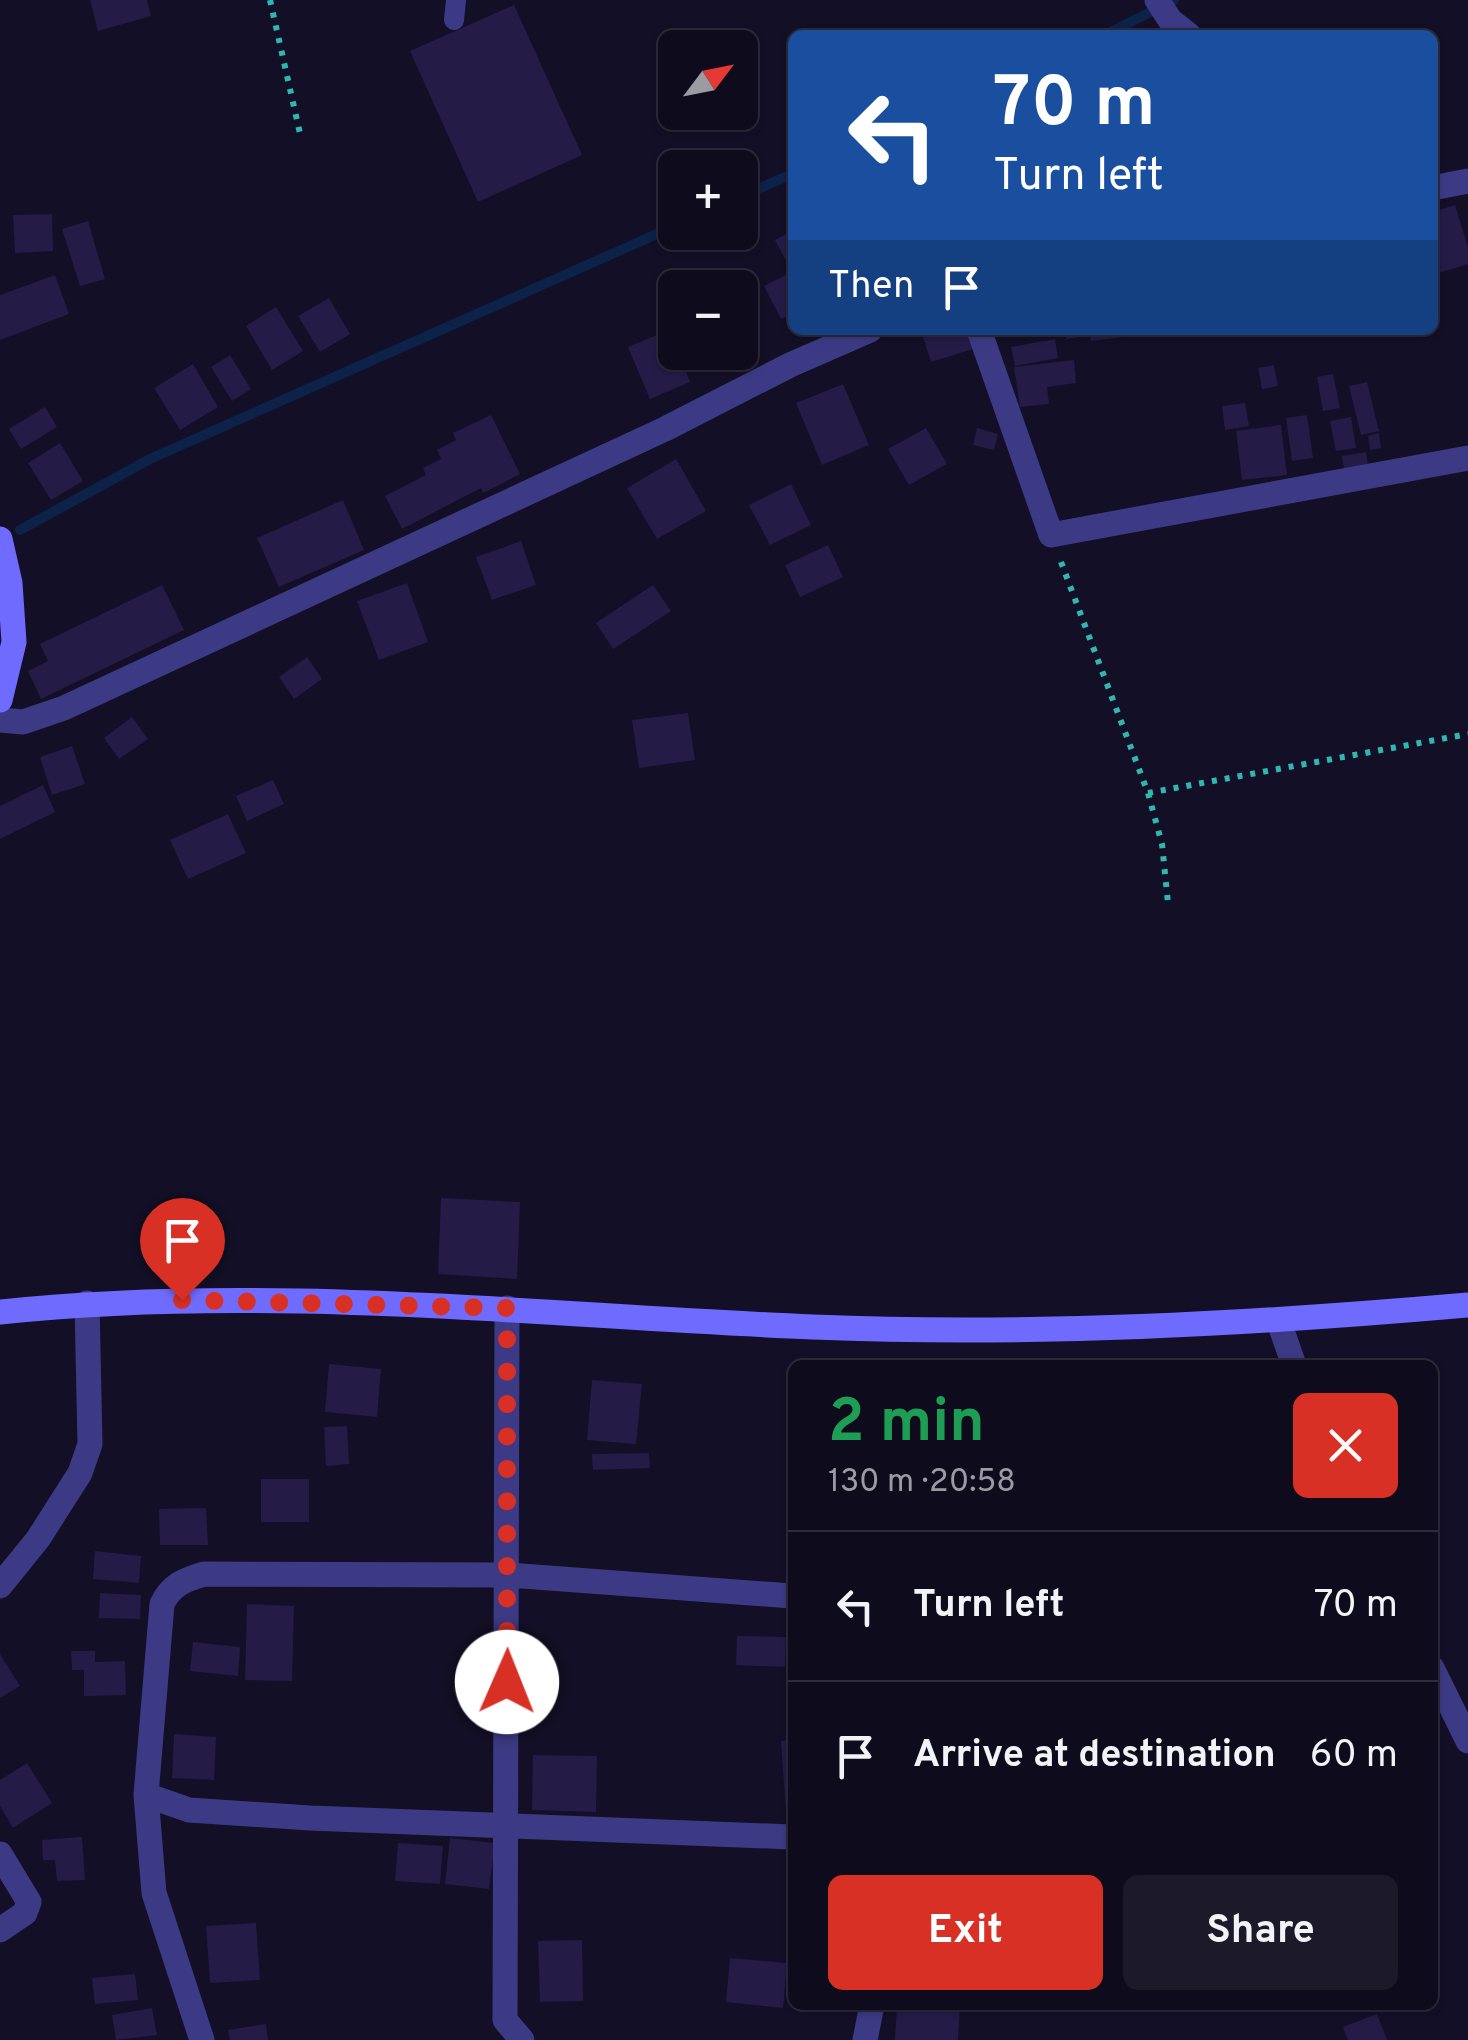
<!DOCTYPE html>
<html lang="en">
<head>
<meta charset="utf-8">
<style>
	body { margin:0; font-family:Overpass,sans-serif; background:#1c1929; color:#f1f3f6; height:100vh; display:flex; flex-direction:column; font-size:38px; white-space:nowrap }
	* { box-sizing:border-box; margin:0 }
	p { font-size:32px; color:#9b9ba3 }
	.icon { flex:none; width:55px; height:55px; fill:none; stroke:currentColor; stroke-width:2; stroke-linecap:round; stroke-linejoin:round }
	.map { position:relative; flex:1; overflow:hidden }
	.side { position:absolute; left:788px; top:1360px; width:650px; height:650px; display:flex; flex-direction:column; background:#0e0b1c; border-radius:15px; box-shadow:0 2px 8px #0004,0 0 0 2px #2e2b3b }
	.side>* { flex:none }
	.hud { position:absolute; left:788px; top:30px; width:650px; height:305px; border-radius:15px; box-shadow:0 2px 8px #0004,0 0 0 2px #2e2b3b; background:#1a4fa0; color:#fff; overflow:hidden }
	.needle { width:65px; rotate:58deg }
	.buttons { position:absolute; left:658px; top:30px; display:grid; gap:20px }
	.buttons a { display:grid; place-items:center; width:100px; height:100px; border-radius:15px; background:#0e0b1c; box-shadow:0 2px 8px #0004,0 0 0 2px #2e2b3b; font-size:50px }
	.pin { position:absolute; display:grid; place-items:center; width:85px; height:85px; color:#fff; margin:-102px -42px; border-radius:50% 50% 50% 0; rotate:-45deg; box-shadow:0 0 10px #0007 }
	.pin .icon { rotate:45deg }
	.me { position:absolute; width:110px; margin:-55px; rotate:1deg; stroke-linejoin:round; filter:drop-shadow(0 0 8px #0008) }
	.turn { display:flex; align-items:center; gap:35px; height:210px; padding:0 40px; font-size:45px }
	.turn .icon { width:130px; height:130px; stroke-width:2.5 }
	.turn b { display:block; font-size:70px; line-height:85px }
	.then { display:flex; align-items:center; height:95px; padding:0 40px; background:#0003; gap:20px; font-size:38px }
	.round { display:grid; place-items:center; flex:none; width:105px; height:105px; border-radius:15px; background:#1c1929 }
	.head { display:flex; align-items:center; justify-content:space-between; height:170px; padding:0 40px }
	h1 { font-size:60px; font-weight:700; line-height:75px; color:#1e9e55 }
	.primary-button { display:flex; gap:20px; margin-top:auto; padding:20px 40px }
	.primary-button a { flex:1; height:115px; border-radius:15px; background:#d93025; color:#fff; font-size:40px; font-weight:700; line-height:115px; text-align:center }
	.primary-button a+a { background:#1c1929; color:#f1f3f6 }
	ul { padding:0; list-style:none }
	li { display:flex; align-items:center; gap:30px; height:150px; padding:0 40px; border-top:2px solid #2e2b3b }
	li div { flex:1 }
	li b { display:block; font-size:38px }
	li em { font-style:normal }
	.map>svg:first-child { display:block }
	.lines { fill:none; stroke-linecap:round; stroke-linejoin:round }
	.stream { stroke:#0c2248; stroke-width:10 }
	.building { fill:#241b47 }
	.path { stroke:#2fb8b0; stroke-width:6; stroke-dasharray:5 8; stroke-linecap:butt }
	.lane { stroke:#3d3a85; stroke-width:20 }
	.street { stroke:#3d3a85; stroke-width:25 }
	.secondary { stroke:#6f6bff; stroke-width:25 }
	.route { stroke:#d93025; stroke-width:18; stroke-dasharray:0 32.4 }
</style>
</head>
<body>
<div class="map">
<svg width="1468" height="2040" viewBox="0 0 1468 2040">
	<rect width="100%" height="100%" fill="#130f26"/>
	<g class="lines">
		<!-- stream -->
		<path class="stream" d="M1105,35L1174,0
			M740,197L792,174
			M20,530L150,459L675,226"/>
	</g>
	<!-- building -->
	<path class="building" d="M90,0H147L151,16L98,31Z
		M514,5L582,155L478,202L410,51Z
		M1455,205L1468,247V264L1432,275V212Z
		M52,214L53,251L15,253L13,215Z
		M88,221L105,279L80,286L62,229Z
		M792,231V314L781,319L764,286L792,272L775,240Z
		M55,275L69,314L0,340V295Z
		M329,298L350,334L320,352L298,316Z
		M276,307L303,351L272,370L246,326Z
		M669,330L675,352H678L690,382L650,399L628,347Z
		M921,330H968L973,349L931,362Z
		M1065,330H1087L1088,336L1066,339Z
		M1089,330H1140V335L1091,341Z
		M1055,339L1058,358L1015,366L1011,347Z
		M230,355L251,389L232,401L211,367Z
		M1074,360L1076,383L1047,387L1049,404L1020,407L1014,367Z
		M193,364L218,407L180,430L154,388Z
		M1274,365L1278,386L1262,389L1258,368Z
		M1333,374L1340,408L1323,411L1317,377Z
		M1367,382L1379,431L1361,435L1349,386Z
		M843,384L869,445L822,465L796,403Z
		M1245,403L1249,426L1225,430L1222,406Z
		M45,407L57,427L21,449L9,429Z
		M491,415L520,474L483,493L481,488L402,529L385,496L426,475L423,468L441,459L437,450L456,440L453,433Z
		M1307,415L1313,458L1292,461L1286,418Z
		M1351,417L1356,448L1336,451L1330,421Z
		M1281,425L1287,475L1242,480L1236,431Z
		M926,428L947,464L909,485L888,449Z
		M977,428L998,434L994,450L973,445Z
		M1379,433L1381,448L1370,450L1368,436Z
		M60,443L83,481L51,500L28,463Z
		M1366,452L1369,471L1345,475L1342,456Z
		M676,459L706,511L657,539L627,488Z
		M791,484L811,525L770,545L749,505Z
		M343,500L364,550L279,587L257,538Z
		M521,541L536,585L492,600L476,557Z
		M828,545L843,577L800,597L785,565Z
		M407,583L428,642L379,660L357,601Z
		M162,585L184,630L41,699L28,671L48,661L40,644Z
		M653,585L671,611L613,649L596,623Z
		M307,657L322,679L294,699L279,677Z
		M688,713L695,760L639,768L632,720Z
		M132,717L148,739L119,759L104,738Z
		M72,746L85,784L52,795L40,757Z
		M273,780L284,804L247,821L236,796Z
		M43,785L55,812L0,839V806Z
		M228,814L246,853L188,879L170,840Z
		M441,1198L520,1202L517,1279L438,1274Z
		M329,1364L381,1369L377,1417L325,1412Z
		M592,1380L642,1384L636,1444L587,1440Z
		M347,1426L349,1464L326,1466L324,1427Z
		M649,1453L650,1468L593,1470L592,1454Z
		M261,1479H309V1522H261Z
		M206,1508L208,1545H160L159,1509Z
		M95,1551L141,1556L139,1583L93,1579Z
		M100,1593L141,1595L140,1619L99,1618Z
		M247,1604L294,1606L292,1681L245,1680Z
		M737,1636L786,1637L785,1667L736,1665Z
		M193,1642L240,1647L238,1676L190,1671Z
		M71,1651H95V1662L125,1661L126,1695L84,1696V1670H72Z
		M0,1654L20,1686L0,1698Z
		M174,1734L216,1737L214,1780L172,1778Z
		M792,1740V1811H786L781,1741Z
		M533,1755L597,1756L596,1812L532,1810Z
		M27,1763L52,1803L13,1828L0,1806V1780Z
		M82,1837L85,1880L57,1881L55,1860H43L42,1840Z
		M450,1838L495,1843L489,1889L445,1884Z
		M398,1843L443,1846L440,1884L395,1881Z
		M256,1923L260,1980L210,1983L206,1926Z
		M582,1940L583,2001L540,2002L538,1941Z
		M730,1958L787,1963L783,2008L726,2002Z
		M135,1974L138,2000L95,2004L92,1978Z
		M897,2005H960L958,2040H895Z
		M152,2008L157,2035L116,2040L112,2015Z
		M1377,2014L1387,2040H1348L1343,2027Z
		M266,2024L268,2040H230L228,2030Z"/>
	<g class="lines">
		<!-- path -->
		<path class="path" d="M270,0L301,138
			M1061,562L1148,793L1162,844L1168,903
			M1148,793L1468,734"/>
		<!-- lane -->
		<path class="lane" d="M454,20L456,0"/>
		<!-- street -->
		<path class="street" d="M1157,0L1170,20L1189,35
			M1432,188L1468,181
			M979,330L1051,535L1468,458
			M0,720L23,722L64,708L665,429L790,365L870,330
			M507,1308L505,2020L522,2040
			M1279,1322L1294,1365
			M0,1586L38,1539L80,1473L90,1444L87,1303
			M1432,1668L1468,1741
			M146,1795L189,1810L310,1818L792,1837
			M0,1854L29,1902L25,1913L0,1930
			M202,2040L154,1893L146,1795L162,1604C171,1585 184,1580 204,1574L508,1575L792,1596
			M865,2040L872,2005"/>
		<!-- secondary -->
		<path class="secondary" d="M0,539L10,583L14,642L0,700
			M0,1312C271,1283 542,1316 813,1327C1032,1336 1250,1324 1468,1305"/>
	</g>
	<g class="lines">
		<!-- route -->
		<path class="route" d="M182,1300L507,1308V1682"/>
	</g>
</svg>
<div class="buttons">
<a><svg class="needle" viewBox="-14 -14 28 28"><path d="M0-13l5 13h-10z" fill="#e53935"/><path d="M0 13l5-13h-10z" fill="#9b9ba3"/></svg></a>
<a>+</a>
<a>−</a>
</div>
<div class="pin" style="left:182px;top:1300px;background:#d93025"><svg class="icon" aria-label="arrive" viewBox="0 0 24 24"><path d="M6 21V4h12l-3 4 3 4H6"/></svg></div>
<svg class="me" style="left:507px;top:1682px" viewBox="-20 -20 40 40"><circle r="19" fill="#fff"/><path d="M0-13L10 11 0 6-10 11z" fill="#d93025"/></svg>
<div class="hud">
<div class="turn"><svg class="icon" aria-label="left" viewBox="0 0 24 24"><path d="M17 20v-9H6M10 6l-5 5 5 5"/></svg><div><b>70 m</b>Turn left</div></div>
<div class="then">Then<svg class="icon" aria-label="arrive" viewBox="0 0 24 24"><path d="M6 21V4h12l-3 4 3 4H6"/></svg></div>
</div>
<section class="side">
<div class="head"><div><h1>2 min</h1><p>130 m · 20:58</p></div><a class="round" style="background:#d93025;color:#fff"><svg class="icon" aria-label="close" viewBox="0 0 24 24"><path d="M6 6l12 12M18 6L6 18"/></svg></a></div>
<ul>
<li><svg class="icon" aria-label="left" viewBox="0 0 24 24"><path d="M17 20v-9H6M10 6l-5 5 5 5"/></svg><div><b>Turn left</b></div><em>70 m</em></li>
<li><svg class="icon" aria-label="arrive" viewBox="0 0 24 24"><path d="M6 21V4h12l-3 4 3 4H6"/></svg><div><b>Arrive at destination</b></div><em>60 m</em></li>
</ul>
<div class="primary-button"><a>Exit</a><a>Share</a></div>
</section>
</div>
</body>
</html>
